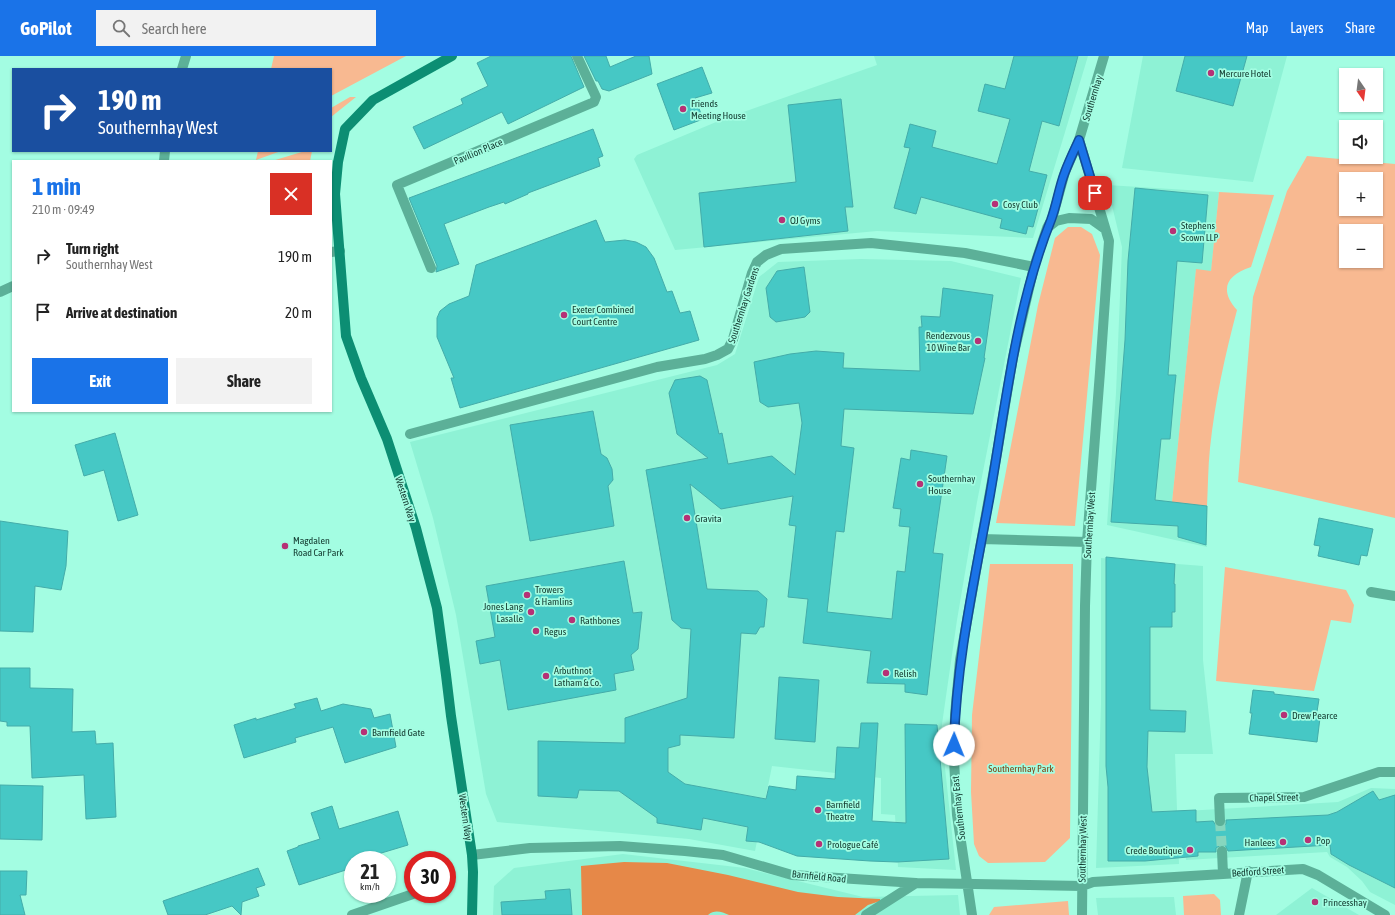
<!DOCTYPE html>
<html lang="en">
<head>
<meta charset="utf-8">
<style>
	body { margin:0; font-family:"Asap Condensed",sans-serif; background:#f2f2f2; color:#222; height:100vh; display:flex; flex-direction:column; font-size:15px; white-space:nowrap }
	* { box-sizing:border-box; margin:0 }
	p { font-size:13px; color:#767676 }
	.icon { flex:none; width:22px; height:22px; fill:none; stroke:currentColor; stroke-width:2; stroke-linecap:round; stroke-linejoin:round }
	.map { position:relative; flex:1; overflow:hidden }
	.panel { position:absolute; left:12px; top:104px; width:320px; height:252px; display:flex; flex-direction:column; background:#fff; border-radius:0px; box-shadow:0 1px 3px #0004 }
	.panel>* { flex:none }
	.banner { position:absolute; left:12px; top:12px; width:320px; height:84px; border-radius:0px; box-shadow:0 1px 3px #0004; background:#1a4fa0; color:#fff; overflow:hidden }
	.needle { width:26px; rotate:166deg }
	.fabs { position:absolute; left:1339px; top:12px; display:grid; gap:8px }
	.fabs a { display:grid; place-items:center; width:44px; height:44px; border-radius:0px; background:#fff; box-shadow:0 1px 3px #0004; font-size:20px }
	.speed { position:absolute; left:344px; top:795px; display:flex; gap:8px; font-size:20px; font-weight:700; text-align:center }
	.speed>* { display:grid; place-content:center; width:52px; height:52px; border-radius:50%; background:#fff; box-shadow:0 1px 3px #0004; line-height:1 }
	.speed small { font-size:10px; font-weight:400 }
	.speed .limit { border:6px solid #d22; background:#fff; color:#111 }
	.pin { position:absolute; display:grid; place-items:center; width:34px; height:34px; color:#fff; margin:-17px; border-radius:8px; box-shadow:0 2px 6px #0006 }
	.me { position:absolute; width:44px; margin:-22px; rotate:1deg; stroke-linejoin:round; filter:drop-shadow(0 0 3px #0008) }
	.turn { display:flex; align-items:center; gap:14px; height:84px; padding:0 20px; font-size:18px }
	.turn .icon { width:52px; height:52px; stroke-width:2.5 }
	.turn b { display:block; font-size:28px; line-height:34px }
	.round { display:grid; place-items:center; flex:none; width:42px; height:42px; border-radius:0px; background:#f2f2f2 }
	.overview { display:flex; align-items:center; justify-content:space-between; height:68px; padding:0 20px }
	h1 { font-size:24px; font-weight:700; line-height:30px; color:#1a73e8 }
	.button { display:flex; gap:8px; margin-top:auto; padding:8px 20px }
	.button a { flex:1; height:46px; border-radius:0px; background:#1a73e8; color:#fff; font-size:16px; font-weight:700; line-height:46px; text-align:center }
	.button a+a { background:#f2f2f2; color:#222 }
	ul { padding:0; list-style:none }
	li { display:flex; align-items:center; gap:12px; height:56px; padding:0 20px }
	li div { flex:1 }
	li b { display:block; font-size:15px }
	li em { font-style:normal }
	header { display:flex; align-items:center; gap:24px; box-sizing:border-box; height:56px; padding:0 20px; background:#1a73e8; color:#fff }
	header strong { font-size:19px }
	nav { display:flex; gap:22px; margin-inline-start:auto; font-size:14px }
	.search { width:280px; height:36px; background:#f2f2f2; display:flex; align-items:center; gap:10px; box-sizing:border-box; padding:0 14px; border-radius:0px; color:#767676; font-size:15px }
	.map>svg:first-child { display:block }
	.built { fill:#8ef2d5 }
	.green { fill:#f8b991; fill-rule:evenodd }
	.forest { fill:#e68848 }
	.building { fill:#46c8c5; stroke:#44aca9 }
	.lines { fill:none; stroke-linecap:round; stroke-linejoin:round }
	.street-tunnel { stroke:#86d6be; stroke-width:10; stroke-dasharray:10 5; stroke-linecap:butt }
	.street { stroke:#5cb098; stroke-width:10 }
	.secondary { stroke:#0c8e73; stroke-width:10 }
	.route-casing { stroke:#114b97; stroke-width:10 }
	.route { stroke:#1a73e8; stroke-width:7 }
	.poi-dot { fill:#b63176; stroke:#a3fde2; stroke-width:1.5 }
	.labels { text-anchor:middle; stroke-width:3.5; stroke-linejoin:round; paint-order:stroke }
	.poi-label { font-size:10px; fill:#133a30; stroke:#a3fde2; text-anchor:start }
	.street-label { font-size:10px; fill:#133a30; stroke:#a3fde2 }
	.park-label { font-size:10px; fill:#7f4213; stroke:#a3fde2 }
</style>
</head>
<body>
<header>
<strong>GoPilot</strong>
<div class="search"><svg class="icon" aria-label="search" viewBox="0 0 24 24"><circle cx="10" cy="10" r="6"/><path d="M15 15l6 6"/></svg>Search here</div>
<nav><a>Map</a><a>Layers</a><a>Share</a></nav>
</header>
<div class="map">
<svg width="1395" height="859" viewBox="0 0 1395 859">
	<rect width="100%" height="100%" fill="#a3fde2"/>
	<!-- built -->
	<path class="built" d="M874,0H1088L1033,182L877,175L675,194L634,103L637,99L721,64L877,9Z
		M1143,0H1287L1253,126L1122,112Z
		M1107,129L1219,136L1211,216L1196,214L1172,446L1207,450V491L1107,469L1116,337L1122,191Z
		M861,203L951,205L1021,222L977,446L957,564L941,675L956,814L898,811L895,759L881,758V722L772,710L755,795L689,783L497,766L486,738L456,559L433,462L410,386L717,309L735,298L759,221L778,206Z
		M1101,502L1203,510V604L1213,698H1175L1179,808L1096,812L1101,648Z
		M1371,732L1395,733V849L1370,836L1362,825L1347,811L1330,801L1327,796L1186,804L1185,755L1338,746Z
		M623,798L745,812L863,841L958,839L960,859H493L494,830L514,812Z
		M1312,832L1359,859H1276Z
		M1174,841L1176,859H1098L1096,842Z"/>
	<!-- green -->
	<path class="green" d="M274,0H406L331,40V13H271Z
		M350,41H356L331,61V52Z
		M258,95H281L256,104Z
		M305,95H312L310,105H272Z
		M1307,100L1395,108V462L1238,426L1253,241L1287,135ZM1346,123H1376V153H1346ZM1346,175H1376V205H1346Z
		M1219,136L1274,139L1251,211C1226,219 1219,234 1237,254C1225,299 1215,345 1210,392C1208,411 1208,430 1207,450L1172,446L1196,213L1211,215Z
		M1068,171H1081L1092,178L1100,199L1075,470L996,467L1038,249L1055,182Z
		M990,508H1073L1070,782L1045,806L988,807L979,800L974,788L971,736L972,659Z
		M1225,511L1346,534L1354,549L1351,567L1331,564L1314,635L1216,625Z
		M1214,838L1220,844L1221,859H1184L1183,840Z
		M1068,845L1069,859H989L994,851Z"/>
	<!-- forest -->
	<path class="forest" d="M624,806L667,807L728,819L798,836L838,841L880,843V845L868,849L855,859H729C722,856 715,853 708,859H582L581,810Z"/>
	<!-- building -->
	<path class="building" d="M491,0H571L584,31L508,68L502,56L424,93L413,71L463,48L461,43L488,30L477,7Z
		M584,0H606L610,11L636,0H649L652,18L609,35L602,33L598,25H596Z
		M1014,0H1078L1059,70L1042,65L1029,115L1047,119L1033,171L1028,170L1026,178L1000,172L1002,163L921,141L916,158L894,152L910,92L904,91L910,68L936,75L932,91L997,108L1010,63L978,55L985,28L1005,33Z
		M1185,0H1247L1233,50L1176,35Z
		M702,11L712,37L695,42L703,63L674,74L657,28Z
		M841,43L853,151H845L848,175L704,191L699,137L796,126L788,49Z
		M593,73L603,100L598,102L600,110L528,137V138L505,148L504,146L489,151L444,168L459,208L436,216L437,210L409,142Z
		M1135,132L1208,139L1202,207L1177,205L1168,319H1176L1174,338L1170,383H1161L1155,444L1207,450L1206,489L1178,481V470L1111,466L1125,284L1128,205Z
		M596,164L605,186L625,184L636,186L646,191L654,202L667,236L672,235L680,257L690,255L699,284L460,352L451,322H454L437,281V262L440,255L449,248L469,240L476,209Z
		M804,211L810,256L805,261L776,266L770,261L766,232L777,215Z
		M943,232L993,239L984,302H985L973,358L844,353L841,390L854,392L844,476L836,475L827,556L892,563L897,515L905,516L910,471L899,470L901,453L893,452L901,402L910,404L911,394L947,400L933,497L943,498L927,639L905,636V628L867,627L871,595L803,587L808,543L788,541L796,470L789,469L793,440L721,453L690,428L707,533L758,535L767,543L764,571H760L756,578L741,577L734,682L680,679V689L668,692V716L685,728L766,743L769,730L796,734L797,720L835,723L837,691L859,692L861,667H878L872,765L906,767L905,668L937,669L949,803L897,806L870,805L797,800L759,786L746,785L748,771L703,762L701,774L657,767V762L619,735L579,734L577,742L538,740V685L625,687V662L687,642L691,573L681,572L672,564L646,414L708,402L677,378L669,337L675,324L700,320L707,324L719,378L722,377L728,408L772,400L795,419L802,367L799,347L768,351L760,346L754,306L790,298L816,295L844,297L843,312L920,315L919,271H922L921,260L940,261Z
		M593,355L601,398L607,402L612,413L613,424L608,430L614,470L530,485L510,369Z
		M115,377L138,459L118,465L104,414L84,420L75,389Z
		M1319,462L1373,473L1367,500L1361,499L1359,509L1318,500L1320,490L1314,489Z
		M0,465L68,475L66,510L61,534L35,530L33,576L0,575Z
		M1106,501L1175,508L1174,528H1175V556H1172V571H1150V654L1186,655L1185,676L1148,675L1147,711L1152,756L1196,754V766L1213,765L1217,771H1221L1226,768V764L1328,759L1337,756L1373,735L1379,744L1395,739V832L1349,809L1331,798L1330,789L1228,795L1225,789H1221L1216,792V796H1198V800L1145,805H1108V731L1106,710Z
		M624,505L633,557L642,556L638,593L631,599L634,614L614,618L616,634L508,654L500,604L480,608L476,585L495,581L486,530Z
		M0,612H30V632L73,633L72,676L95,675L96,688L113,687L116,761L86,763L84,719L32,722L30,670H7V666L0,665Z
		M779,621L819,624L815,686L775,683Z
		M1253,634L1274,636V638L1319,643L1316,662H1320L1317,686L1249,678L1252,657H1250Z
		M317,642L321,655L343,648L371,653L374,662L390,658L396,691L345,707L333,671L295,682L296,686L244,702L234,669L256,662V664L296,652L294,648Z
		M0,729L43,730L42,784L0,783Z
		M332,750L339,773L398,755L408,789L358,804H353V806H350L352,812L299,829L287,795L298,791V790L320,783L311,757Z
		M258,812L265,829L256,832L259,840L242,846L241,859L232,850L205,859H168L163,845Z
		M0,815H27L26,839H20L25,859H0Z
		M570,833L572,859H502L501,846L546,843L545,835Z"/>
	<g class="lines">
		<!-- street-tunnel -->
		<path class="street-tunnel" d="M1220,765L1222,795"/>
		<!-- street -->
		<path class="street" d="M182,13L186,0
			M1079,84L1109,185L1100,316L1087,486L1085,550L1082,859
			M164,105L165,95
			M1047,172L1056,165L1069,162L1091,163L1105,173
			M331,196L340,195
			M431,212L397,129L594,46L596,41L577,0
			M0,236L13,230
			M410,378L657,311L705,303L717,299L728,293L733,283L752,217L757,206L766,199L781,193L871,187L965,197L1034,211
			M982,483L1087,486
			M1371,536L1395,540
			M1220,765L1219,742L1304,741L1379,716H1395
			M1222,795L1223,818
			M472,799L530,792L620,790L685,795L723,799L792,819L916,827L1082,830L1093,826L1303,813L1318,819L1385,859
			M352,859L413,838
			M866,859L916,827
			M972,859L957,759L954,704L955,659L960,604L997,397L1013,301L1034,211L1047,172L1052,163L1065,116L1079,84L1104,0
			M1239,859L1248,815"/>
		<!-- secondary -->
		<path class="secondary" d="M452,0L373,44L345,73L338,106L335,138L346,280L361,322L387,383L416,472L437,552L446,619L451,660L472,799L473,816L472,859"/>
	</g>
	<g class="lines">
		<defs>
			<path id="route" d="M954,689C956,605 975,522 990,439C1006,347 1016,251 1051,164C1057,148 1059,131 1065,116C1069,105 1074,95 1079,84L1095,137"/>
		</defs>
		<!-- route casing -->
		<use href="#route" class="route-casing"/>
		<!-- route -->
		<use href="#route" class="route"/>
	</g>
	<!-- markers -->
	<g class="poi-dot">
		<circle cx="1211" cy="17" r="4"/>
		<circle cx="683" cy="53" r="4"/>
		<circle cx="995" cy="148" r="4"/>
		<circle cx="782" cy="164" r="4"/>
		<circle cx="1173" cy="175" r="4"/>
		<circle cx="564" cy="259" r="4"/>
		<circle cx="978" cy="285" r="4"/>
		<circle cx="920" cy="428" r="4"/>
		<circle cx="687" cy="462" r="4"/>
		<circle cx="285" cy="490" r="4"/>
		<circle cx="527" cy="539" r="4"/>
		<circle cx="531" cy="556" r="4"/>
		<circle cx="572" cy="564" r="4"/>
		<circle cx="536" cy="575" r="4"/>
		<circle cx="886" cy="617" r="4"/>
		<circle cx="546" cy="620" r="4"/>
		<circle cx="1284" cy="659" r="4"/>
		<circle cx="364" cy="676" r="4"/>
		<circle cx="818" cy="754" r="4"/>
		<circle cx="1308" cy="784" r="4"/>
		<circle cx="1283" cy="786" r="4"/>
		<circle cx="819" cy="788" r="4"/>
		<circle cx="1190" cy="794" r="4"/>
		<circle cx="1315" cy="846" r="4"/>
	</g>
	<g class="labels">
		<!-- poi labels -->
		<g class="poi-label">
			<text x="1219" y="21">Mercure Hotel</text>
			<text x="691" y="51">Friends<tspan x="691" dy="12">Meeting House</tspan></text>
			<text x="1003" y="152">Cosy Club</text>
			<text x="790" y="168">OJ Gyms</text>
			<text x="1181" y="173">Stephens<tspan x="1181" dy="12">Scown LLP</tspan></text>
			<text x="572" y="257">Exeter Combined<tspan x="572" dy="12">Court Centre</tspan></text>
			<text x="970" y="283" text-anchor="end">Rendezvous<tspan x="970" dy="12">10 Wine Bar</tspan></text>
			<text x="928" y="426">Southernhay<tspan x="928" dy="12">House</tspan></text>
			<text x="695" y="466">Gravita</text>
			<text x="293" y="488">Magdalen<tspan x="293" dy="12">Road Car Park</tspan></text>
			<text x="535" y="537">Trowers<tspan x="535" dy="12">&amp; Hamlins</tspan></text>
			<text x="523" y="554" text-anchor="end">Jones Lang<tspan x="523" dy="12">Lasalle</tspan></text>
			<text x="580" y="568">Rathbones</text>
			<text x="544" y="579">Regus</text>
			<text x="554" y="618">Arbuthnot<tspan x="554" dy="12">Latham &amp; Co.</tspan></text>
			<text x="894" y="621">Relish</text>
			<text x="1292" y="663">Drew Pearce</text>
			<text x="372" y="680">Barnfield Gate</text>
			<text x="826" y="752">Barnfield<tspan x="826" dy="12">Theatre</tspan></text>
			<text x="1316" y="788">Pop</text>
			<text x="1275" y="790" text-anchor="end">Hanlees</text>
			<text x="827" y="792">Prologue Café</text>
			<text x="1182" y="798" text-anchor="end">Crede Boutique</text>
			<text x="1323" y="850">Princesshay</text>
		</g>
		<!-- street labels -->
		<g class="street-label">
			<text transform="translate(1092 42) rotate(-73)" y="4">Southernhay</text>
			<text transform="translate(478 95) rotate(-23)" y="4">Pavilion Place</text>
			<text transform="translate(743 249) rotate(-72)" y="4">Southernhay Gardens</text>
			<text transform="translate(406 443) rotate(72)" y="4">Western Way</text>
			<text transform="translate(1089 469) rotate(-86)" y="4">Southernhay West</text>
			<text transform="translate(1274 741) rotate(-1)" y="4">Chapel Street</text>
			<text transform="translate(958 752) rotate(-96)" y="4">Southernhay East</text>
			<text transform="translate(466 761) rotate(82)" y="4">Western Way</text>
			<text transform="translate(1082 793) rotate(-89)" y="4">Southernhay West</text>
			<text transform="translate(1258 815) rotate(-4)" y="4">Bedford Street</text>
			<text transform="translate(819 820) rotate(6)" y="4">Barnfield Road</text>
		</g>
		<!-- park labels -->
		<g class="park-label">
			<text x="1021" y="716">Southernhay Park</text>
		</g>
	</g>
</svg>
<div class="fabs">
<a><svg class="needle" viewBox="-14 -14 28 28"><path d="M0-13l5 13h-10z" fill="#e53935"/><path d="M0 13l5-13h-10z" fill="#767676"/></svg></a>
<a><svg class="icon" aria-label="sound" viewBox="0 0 24 24"><path d="M4 9h4l5-4v14l-5-4H4zM17 9q2 3 0 6"/></svg></a>
<a>+</a>
<a>−</a>
</div>
<div class="speed"><div>21<small>km/h</small></div><div class="limit">30</div></div>
<div class="pin" style="left:1095px;top:137px;background:#d93025"><svg class="icon" aria-label="arrive" viewBox="0 0 24 24"><path d="M6 21V4h12l-3 4 3 4H6"/></svg></div>
<svg class="me" style="left:954px;top:689px" viewBox="-20 -20 40 40"><circle r="19" fill="#fff"/><path d="M0-13L10 11 0 6-10 11z" fill="#1a73e8"/></svg>
<div class="banner">
<div class="turn"><svg class="icon" aria-label="right" viewBox="0 0 24 24"><path d="M7 20v-9h11M14 6l5 5-5 5"/></svg><div><b>190 m</b>Southernhay West</div></div>
</div>
<section class="panel">
<div class="overview"><div><h1>1 min</h1><p>210 m · 09:49</p></div><a class="round" style="background:#d93025;color:#fff"><svg class="icon" aria-label="close" viewBox="0 0 24 24"><path d="M6 6l12 12M18 6L6 18"/></svg></a></div>
<ul>
<li><svg class="icon" aria-label="right" viewBox="0 0 24 24"><path d="M7 20v-9h11M14 6l5 5-5 5"/></svg><div><b>Turn right</b><p>Southernhay West</p></div><em>190 m</em></li>
<li><svg class="icon" aria-label="arrive" viewBox="0 0 24 24"><path d="M6 21V4h12l-3 4 3 4H6"/></svg><div><b>Arrive at destination</b></div><em>20 m</em></li>
</ul>
<div class="button"><a>Exit</a><a>Share</a></div>
</section>
</div>
</body>
</html>
